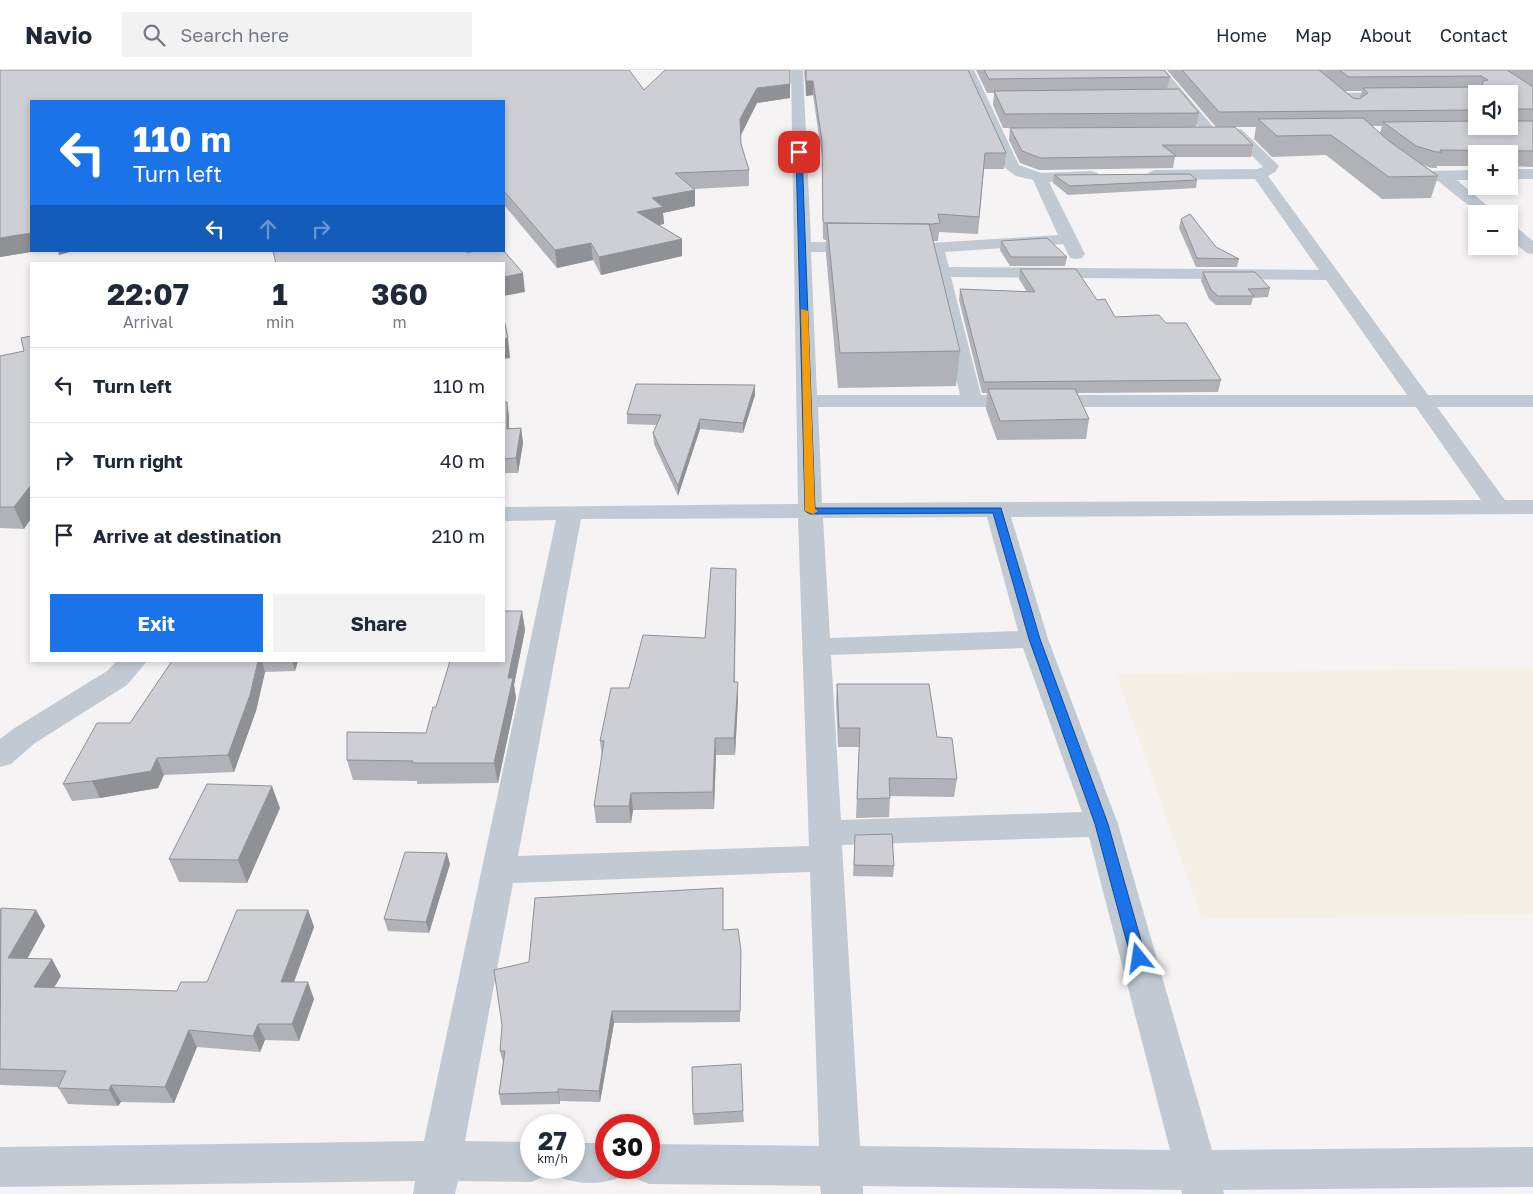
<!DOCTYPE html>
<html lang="en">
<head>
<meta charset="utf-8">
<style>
	body { margin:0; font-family:"Golos Text",sans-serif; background:#f2f2f3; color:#1f2937; height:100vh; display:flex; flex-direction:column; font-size:19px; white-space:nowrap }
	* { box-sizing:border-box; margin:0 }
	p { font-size:16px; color:#747a83 }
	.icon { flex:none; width:28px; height:28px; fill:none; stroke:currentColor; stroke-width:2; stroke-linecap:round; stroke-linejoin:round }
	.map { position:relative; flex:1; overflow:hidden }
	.panel { position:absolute; left:30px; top:192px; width:475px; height:400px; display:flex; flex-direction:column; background:#fff; border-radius:0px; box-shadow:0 2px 8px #0003 }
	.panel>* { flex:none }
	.guide { position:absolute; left:30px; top:30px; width:475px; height:152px; border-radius:0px; box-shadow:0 2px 8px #0003; background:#1a73e8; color:#fff; overflow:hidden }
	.tools { position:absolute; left:1468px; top:15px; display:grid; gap:10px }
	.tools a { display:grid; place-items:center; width:50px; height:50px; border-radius:0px; background:#fff; box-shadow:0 2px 8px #0003; font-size:25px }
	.speed { position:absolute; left:520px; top:1044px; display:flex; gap:10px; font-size:25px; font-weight:700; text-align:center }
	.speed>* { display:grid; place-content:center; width:65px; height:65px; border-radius:50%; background:#fff; box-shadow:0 2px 8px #0003; line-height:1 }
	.speed small { font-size:12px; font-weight:400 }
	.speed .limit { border:8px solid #d22; background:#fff; color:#111 }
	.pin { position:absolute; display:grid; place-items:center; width:42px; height:42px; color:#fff; margin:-21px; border-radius:10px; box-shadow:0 2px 8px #0006 }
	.me { position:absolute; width:55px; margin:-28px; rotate:345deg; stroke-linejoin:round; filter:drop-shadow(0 0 4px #0008) }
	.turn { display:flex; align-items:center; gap:18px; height:105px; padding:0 20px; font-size:22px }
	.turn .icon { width:65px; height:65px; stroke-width:2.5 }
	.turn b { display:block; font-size:35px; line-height:42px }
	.lanes { display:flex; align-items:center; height:48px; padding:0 20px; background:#0003; justify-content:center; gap:25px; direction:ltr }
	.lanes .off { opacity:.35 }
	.eta { display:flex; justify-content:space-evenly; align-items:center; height:85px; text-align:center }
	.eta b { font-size:30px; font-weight:700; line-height:35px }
	.cta { display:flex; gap:10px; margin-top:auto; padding:10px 20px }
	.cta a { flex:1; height:58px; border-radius:0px; background:#1a73e8; color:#fff; font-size:20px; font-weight:700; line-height:58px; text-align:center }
	.cta a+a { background:#f2f2f3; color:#1f2937 }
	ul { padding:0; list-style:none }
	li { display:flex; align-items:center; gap:15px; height:75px; padding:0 20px; border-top:1px solid #e0e1e3 }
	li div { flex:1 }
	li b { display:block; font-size:19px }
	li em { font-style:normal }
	header { display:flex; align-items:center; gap:30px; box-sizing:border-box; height:70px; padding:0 25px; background:#fff; border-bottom:1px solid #e0e1e3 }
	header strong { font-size:24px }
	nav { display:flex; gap:28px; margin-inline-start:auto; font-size:18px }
	.search { width:350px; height:45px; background:#f2f2f3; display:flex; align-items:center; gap:12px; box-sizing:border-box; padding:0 18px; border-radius:0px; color:#747a83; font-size:19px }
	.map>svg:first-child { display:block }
	.sand { fill:#f5f0e5 }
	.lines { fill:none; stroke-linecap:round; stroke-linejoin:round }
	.minor { fill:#c1cad2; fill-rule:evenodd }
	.wall { fill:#b0b2b7; fill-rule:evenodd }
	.shaded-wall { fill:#909195 }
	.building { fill:#cdcfd5; stroke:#909195 }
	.route { fill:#1a73e8; stroke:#114b97 }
	.slow { fill:#f59e0b }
</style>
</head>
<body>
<header>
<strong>Navio</strong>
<div class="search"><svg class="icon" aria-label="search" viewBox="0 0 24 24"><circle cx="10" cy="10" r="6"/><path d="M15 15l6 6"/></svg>Search here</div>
<nav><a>Home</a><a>Map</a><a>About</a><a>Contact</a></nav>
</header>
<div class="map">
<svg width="1533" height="1124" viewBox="0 0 1533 1124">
	<rect width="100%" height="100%" fill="#f5f3f3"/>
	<!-- sand -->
	<path class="sand" d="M1533,598V844L1202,849L1116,604Z"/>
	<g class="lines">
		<!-- minor -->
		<path class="minor" d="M791,0H803L811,172L931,173L1058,165L1033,110L1016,106L1005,98L962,0H974L1019,95L1041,103L1092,101L1097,103L1100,106L1097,109L1092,111L1049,112L1085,184L1082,188L1076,189L1070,188L1063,174L945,182L949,197L1319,200L1255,109L1155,110L1150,108L1147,105L1150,102L1155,100L1257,99L1263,97L1229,62L1231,59H1241L1276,93L1279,96L1275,102L1268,106L1428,325H1533V337H1437L1505,430H1533V444L1011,447L1048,569L1118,754L1212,1080L1533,1077V1117L1223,1120L1224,1124H1182L1181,1120L863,1116V1124H821L820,1116L649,1114L634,1108L630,1098H649V1074L819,1076L810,802L513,813L465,1071L531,1072V1098H549L546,1106L531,1112L458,1111L455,1124H413L415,1111L0,1117V1077L424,1071L556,450L504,451V437L798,434ZM811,182L928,183L960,325H817ZM951,207L1326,210L1407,325H981ZM818,337H1416L1481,430L822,433ZM987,447L1018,561L830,568L823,448ZM798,448L809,776L518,786L581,449ZM1023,578L1082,742L841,750L831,585ZM1089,767L1170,1080L860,1076L842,775Z
			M1152,0H1165L1216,60L1218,63L1216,66H1175L1173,63L1175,60L1200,59Z
			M1397,22L1404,26L1402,29L1341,31L1334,27L1341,23Z
			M1402,91L1428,101L1476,100V110H1457L1497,144H1479L1438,111L1413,107L1405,104L1394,96L1397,93Z
			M1509,99H1533V109H1509Z
			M1509,155L1515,156L1533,171V184L1527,183L1509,168Z
			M117,591H147L127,615L35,673L11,694L0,697V669L13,659L107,601Z
			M574,1073H606V1098H625L621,1107C600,1115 580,1115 559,1107L555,1098H574Z"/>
	</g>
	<!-- wall -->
	<path class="wall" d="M0,0L644,20L790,28L757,33L741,64V74L749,100V116L694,119L695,120V136L663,143L664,154L659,155L682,169V186L601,205L593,190L557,198L504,135V31H31V181H37L0,187Z
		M804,0H968L1006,83L1004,99H984L978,164L939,162L938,171H933L960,281L956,316L838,318L826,184V170H825L823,169L822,87L813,25L806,26Z
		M976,0H1164L1170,7L1167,19L1199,43L1196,57L1003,58L993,35L994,23H987Z
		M1167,0H1533V97L1509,96V84H1476V96H1437V98H1431L1423,95L1438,106L1431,128L1382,129L1326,85L1272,87L1254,69L1256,57H1216ZM1345,21H1362L1360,28L1359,29L1353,28ZM1476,24H1509V56H1476ZM1371,56H1382L1380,63Z
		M1010,58L1253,75L1251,87H1175L1173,98L1039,100L1020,93L1009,70Z
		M1054,105L1197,110L1196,118L1068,125L1053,113Z
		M1181,149L1216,177L1239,189L1237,197H1196L1179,158Z
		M1001,171L1067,187L1065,196H1010L1000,180Z
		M1020,199L1097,230L1115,247L1166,253L1221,310L1218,322L1077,323L1089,349L1086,369L997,370L986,339L987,323H982L959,230L960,219L1027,222L1019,209Z
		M1203,202L1270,218L1268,227L1253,228L1251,235H1216L1209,229L1201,211Z
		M24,281V459L0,458V286Z
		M755,315V325L743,363L700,359L678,426L654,374L653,363L657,355L627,354V344Z
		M504,332L509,346V358H521L523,373L518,403H504Z
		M736,499L735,612L738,629L735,685H716L714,739L633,740L631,753H596L594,736L602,686L600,671L629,618L705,568Z
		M522,541L525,560L514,615L516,628L498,713L417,714V711L353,710L347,690L426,663L436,637Z
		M172,591H298L295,601L265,602L256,641L234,702L164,705L158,718L100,728L72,731L63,714L130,653Z
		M837,614L937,667L957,709L954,727L890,726L889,747L856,748L859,677H838L836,632Z
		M280,738L247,813L179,812L169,789Z
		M855,765L894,796L893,807L853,806Z
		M450,794L429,863L388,861L384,849Z
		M0,839L36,840L45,856L27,888L61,906L54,918L177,921L207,912L308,840L314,857L294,912L314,929L299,971L265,970L260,982L197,977L174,1033L121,1032L118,1036L68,1034L58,1017L0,1015Z
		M723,860L741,881L740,952L614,953L600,1032L560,1031V1034L501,1035L499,1024L503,992L500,981Z
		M743,1041L744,1052L694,1055L693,1044Z"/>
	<!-- shaded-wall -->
	<path class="shaded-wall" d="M806,11H813V25L806,26Z
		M790,14V28L757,33L741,65L740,49L757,18Z
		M695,120V136L663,143L664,154L638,159L637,142L652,128Z
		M31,163V181H37L0,187V168Z
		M682,169V186L601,205L599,187Z
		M591,173L593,190L557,198L555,180Z
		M58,181H74L59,185Z
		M523,203L525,222L504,226V207Z
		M508,268L510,288L504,289V269Z
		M755,315V325L743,363V353Z
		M507,332L509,346V373L507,359Z
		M700,349V359L678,426V416Z
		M521,358L523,373L518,403L516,388Z
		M31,415V449L24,459L14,437Z
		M736,499V516L734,629V612Z
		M522,541L525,560L514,615L516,628L498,713L494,693L508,608Z
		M258,591H262L265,602L256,641L234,702L228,685Z
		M292,591H298L295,601Z
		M738,612V629L735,685L734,668Z
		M715,668L716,685L714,739L713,722Z
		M157,688L164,705L158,718L100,728L92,711Z
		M272,716L280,738L247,813L238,790Z
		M631,723L633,740L631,753L629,736Z
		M447,783L450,794L429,863L426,852Z
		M36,840L45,856L19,904L8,888Z
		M308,840L314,857L288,928L281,912Z
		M52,889L61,906L44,934L34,917Z
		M308,912L314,929L299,971L292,954Z
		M612,941L614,953L600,1032L599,1021Z
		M258,954L265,970L260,982L253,966Z
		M189,960L197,977L174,1033L165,1017Z
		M111,1015L121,1032L118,1036L109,1020Z
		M558,1019L560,1031V1034L558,1022Z"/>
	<!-- building -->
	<path class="building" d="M0,0H629L644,20L665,0H790V14L757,18L740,49L741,74L749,100L675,103L695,120L652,128L663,137L637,142L682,169L599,187L591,173L555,180L504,121V31H31V163L0,168Z
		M806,0H968L1006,83H985L979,147L938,144L940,153L932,154L825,153L823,151L822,71L813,11H806Z
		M984,0H1164L1170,7L989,9Z
		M1182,0H1319L1353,28L1359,29L1368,23L1363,18L1482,17L1483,11L1488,10L1481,6L1349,7L1339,0H1507L1533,17V39H1509V24H1476V40L1219,42Z
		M1179,19L1199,43L1005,44L994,21Z
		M1363,48L1389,71L1438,106L1389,107L1331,65L1277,66L1258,49Z
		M1476,51V56H1509V51H1533V81L1440,80L1442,82H1436L1416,76L1383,52Z
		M1235,57L1253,75H1162L1176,86L1041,88L1022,81L1010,58Z
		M1190,104L1197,110L1070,116L1054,105Z
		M1190,144L1216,177L1239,189L1197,188L1181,149Z
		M827,153L929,154L960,281L840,283Z
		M1047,168L1067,187H1011L1001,171Z
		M273,181H465L467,183L474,181H504L523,203L504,207V194H276Z
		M1020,199H1076L1097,230L1105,229L1115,247L1159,245L1166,253H1186L1221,310L984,312L960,219L1035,222Z
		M1203,202H1255L1270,218L1248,219L1254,226H1218L1211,220Z
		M504,249L508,268L504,269Z
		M31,266V415L14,437H0V286L24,281L21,268Z
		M636,314L755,315L743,353L700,349L678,416L653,363L661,345L627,344Z
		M988,319H1075L1089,349L1000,351Z
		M504,332H507V359L521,358L516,388L504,389Z
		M711,498L736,499L734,612H738L734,668H715L713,722L631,723L629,736H594L604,671H600L611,618H629L643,565L705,568Z
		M504,541H522L508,608H513L494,693H412L413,691L347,690V662L426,663L433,637H436L450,591H504Z
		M172,591H258L250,625L228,685L157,688L151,701L92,711L63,714L97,653H130Z
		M837,614H929L937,667L952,668L957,709L889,708L890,728L857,729L860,658H839Z
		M207,714L272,716L238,790L169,789Z
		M892,764L894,796L854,795L855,765Z
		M405,782L447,783L426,852L384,849Z
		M723,818V860L738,859L741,881L740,941H612L599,1021L558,1019V1022L499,1024L505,981H500L502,955L494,900L529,892L535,828Z
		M1,838L36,840L8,888L52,889L34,917L177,921L181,912H207L237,840H308L281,912H308L292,954H258L253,966L189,960L165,1017L111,1015L109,1020L58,1018L66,1001L0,999Z
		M741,994L743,1041L693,1044L692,997Z"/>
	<!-- route -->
	<path class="route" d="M799,81L802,82L815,438H1001L1040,569L1108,754L1146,888L1144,893L1139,895L1133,893L1131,888L1095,754L1029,569L993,443L810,444L805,441L796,82Z"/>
	<!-- slow -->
	<path class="slow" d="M801,239L808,241L815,439L818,441L813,444L805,441Z"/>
</svg>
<div class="tools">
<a><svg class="icon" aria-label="sound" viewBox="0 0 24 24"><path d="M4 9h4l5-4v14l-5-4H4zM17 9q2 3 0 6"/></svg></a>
<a>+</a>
<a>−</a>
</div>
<div class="speed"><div>27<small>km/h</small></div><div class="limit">30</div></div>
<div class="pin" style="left:799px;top:82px;background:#d93025"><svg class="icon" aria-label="arrive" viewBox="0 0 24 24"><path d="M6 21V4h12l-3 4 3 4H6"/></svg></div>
<svg class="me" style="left:1139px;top:888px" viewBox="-20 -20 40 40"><path d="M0-17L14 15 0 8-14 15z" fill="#1a73e8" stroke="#fff" stroke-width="4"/></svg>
<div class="guide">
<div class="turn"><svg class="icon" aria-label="left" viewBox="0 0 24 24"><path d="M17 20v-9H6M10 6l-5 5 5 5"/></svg><div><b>110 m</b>Turn left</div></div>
<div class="lanes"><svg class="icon" aria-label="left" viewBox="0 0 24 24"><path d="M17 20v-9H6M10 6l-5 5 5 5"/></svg><svg class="icon off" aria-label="ahead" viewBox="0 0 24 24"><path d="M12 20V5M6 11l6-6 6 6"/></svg><svg class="icon off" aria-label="right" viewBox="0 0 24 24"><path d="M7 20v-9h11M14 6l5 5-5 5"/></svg></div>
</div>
<section class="panel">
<div class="eta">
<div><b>22:07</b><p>Arrival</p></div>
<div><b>1</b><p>min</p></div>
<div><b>360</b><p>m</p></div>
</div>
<ul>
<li><svg class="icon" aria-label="left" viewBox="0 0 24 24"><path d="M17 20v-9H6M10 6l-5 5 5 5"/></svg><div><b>Turn left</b></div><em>110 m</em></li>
<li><svg class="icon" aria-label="right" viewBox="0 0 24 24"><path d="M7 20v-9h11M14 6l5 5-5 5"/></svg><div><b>Turn right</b></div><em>40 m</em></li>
<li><svg class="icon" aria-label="arrive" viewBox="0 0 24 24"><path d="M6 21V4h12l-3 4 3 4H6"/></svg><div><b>Arrive at destination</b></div><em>210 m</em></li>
</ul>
<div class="cta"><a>Exit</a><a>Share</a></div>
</section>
</div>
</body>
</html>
